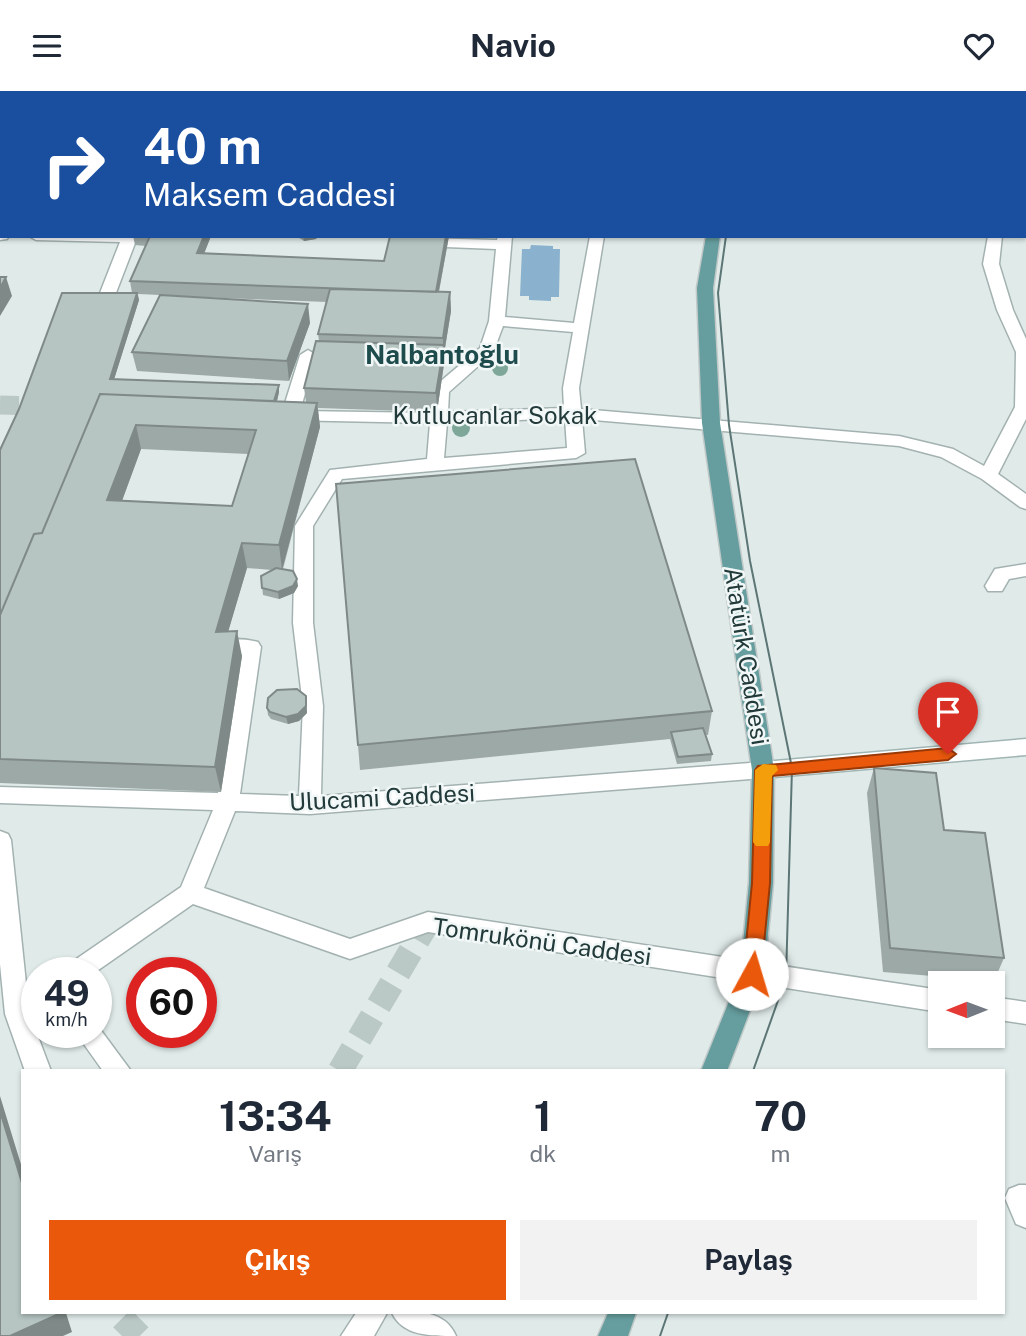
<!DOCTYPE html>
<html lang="tr">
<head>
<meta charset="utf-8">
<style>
	body { margin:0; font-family:"Public Sans",sans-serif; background:#f2f2f3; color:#1f2937; height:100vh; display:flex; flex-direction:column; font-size:26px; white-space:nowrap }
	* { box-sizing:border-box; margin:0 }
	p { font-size:23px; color:#747a83 }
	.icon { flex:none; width:38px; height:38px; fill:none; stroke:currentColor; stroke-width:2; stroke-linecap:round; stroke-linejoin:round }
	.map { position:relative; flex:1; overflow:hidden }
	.drawer { position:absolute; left:21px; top:978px; width:984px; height:245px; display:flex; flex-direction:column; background:#fff; border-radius:0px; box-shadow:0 2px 5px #0004 }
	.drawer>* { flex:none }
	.top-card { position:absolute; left:0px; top:0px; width:1027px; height:147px; box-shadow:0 2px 5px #0004; background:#1a4fa0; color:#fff; overflow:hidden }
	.needle { width:46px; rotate:269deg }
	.fabs { position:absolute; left:928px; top:880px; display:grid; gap:14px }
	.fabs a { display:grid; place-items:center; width:77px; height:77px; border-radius:0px; background:#fff; box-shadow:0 2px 5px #0004; font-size:35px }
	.speed { position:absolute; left:21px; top:866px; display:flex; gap:14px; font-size:35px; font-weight:700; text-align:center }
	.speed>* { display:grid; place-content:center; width:91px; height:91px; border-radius:50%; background:#fff; box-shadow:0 2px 5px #0004; line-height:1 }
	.speed small { font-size:18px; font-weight:400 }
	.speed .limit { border:10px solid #d22; background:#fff; color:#111 }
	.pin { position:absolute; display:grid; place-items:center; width:60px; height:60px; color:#fff; margin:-72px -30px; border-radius:50% 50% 50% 0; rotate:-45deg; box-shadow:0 0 7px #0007 }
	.pin .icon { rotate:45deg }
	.me { position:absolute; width:77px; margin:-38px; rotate:6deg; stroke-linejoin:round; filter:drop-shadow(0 0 5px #0008) }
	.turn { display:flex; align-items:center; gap:24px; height:147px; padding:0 28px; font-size:32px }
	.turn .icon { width:91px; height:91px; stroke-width:2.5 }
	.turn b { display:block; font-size:49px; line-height:60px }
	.eta { display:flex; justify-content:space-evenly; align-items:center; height:119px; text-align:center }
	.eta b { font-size:42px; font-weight:700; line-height:49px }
	.button { display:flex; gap:14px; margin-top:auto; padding:14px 28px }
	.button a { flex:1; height:80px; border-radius:0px; background:#ea580c; color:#fff; font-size:28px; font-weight:700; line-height:80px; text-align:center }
	.button a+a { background:#f2f2f3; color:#1f2937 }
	header { display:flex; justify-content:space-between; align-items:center; height:91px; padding:0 28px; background:#fff; font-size:32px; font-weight:700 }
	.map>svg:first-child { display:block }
	.water { fill:#8ab2ce }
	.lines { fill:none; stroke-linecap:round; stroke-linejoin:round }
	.street-tunnel-far1 { stroke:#bac8c6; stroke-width:19; stroke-dasharray:19 10; stroke-linecap:butt }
	.street-tunnel { stroke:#bac8c6; stroke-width:25; stroke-dasharray:25 13; stroke-linecap:butt }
	.street-casing { stroke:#a3b2b1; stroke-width:3 }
	.secondary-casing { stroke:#a0b6b4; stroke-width:3 }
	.primary-casing { stroke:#c1c8c8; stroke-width:3 }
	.street { fill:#fff; fill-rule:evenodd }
	.secondary { fill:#fff; fill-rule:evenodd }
	.primary { fill:#669e9f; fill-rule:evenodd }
	.tram { stroke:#5c7676; stroke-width:2 }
	.tree { fill:#7ea799 }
	.wall { fill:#9da9a7; fill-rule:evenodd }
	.shaded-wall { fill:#7f8a88 }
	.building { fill:#b6c5c2; stroke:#7f8a88; stroke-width:2; fill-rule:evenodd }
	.route { fill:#ea580c; stroke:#983908; stroke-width:2 }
	.slow { fill:#f59e0b }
	.labels { text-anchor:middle; stroke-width:5; stroke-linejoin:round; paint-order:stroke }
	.street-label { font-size:24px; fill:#223a3a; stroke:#f1f7f6 }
	.far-district-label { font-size:26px; font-weight:bold; fill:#1e4b4c; stroke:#f1f7f6 }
</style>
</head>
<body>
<header><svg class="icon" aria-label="menu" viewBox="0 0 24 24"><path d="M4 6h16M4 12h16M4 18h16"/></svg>Navio<svg class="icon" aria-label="heart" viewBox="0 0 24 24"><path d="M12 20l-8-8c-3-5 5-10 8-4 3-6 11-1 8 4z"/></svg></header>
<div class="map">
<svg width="1026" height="1245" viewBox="0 0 1026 1245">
	<rect width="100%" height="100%" fill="#e0ebe9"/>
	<!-- water -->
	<path class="water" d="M531,154L553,155V158H560L559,206H551V210L529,209V205H520L522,158H530Z"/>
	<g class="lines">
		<!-- street-tunnel-far1 -->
		<path class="street-tunnel-far1" d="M0,314L47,315"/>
		<!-- street-tunnel -->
		<path class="street-tunnel" d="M340,980L428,831
			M122,1245L145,1222"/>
		<defs>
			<path id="street" d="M186,0H198L185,2Z
				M590,0H602V2H590Z
				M659,0H671L658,2Z
				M941,0H953V2H941Z
				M0,141L2,145H9L7,148L0,149Z
				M29,145H137V147L114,207L106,212L98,207L120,151L36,149Z
				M498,145H512L505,226L574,232L590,145H604L579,297L581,318L899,345L953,358L984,375L1015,316L1016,261L997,219L983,173L988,145H1002L999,173L1013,219L1026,248V328L998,383L1026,403V418L1020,416L982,388L941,366L899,355L582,328L585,362L576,367L342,388L313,435V532L323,615L321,705L763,671L771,673L774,679L771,685L763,687L310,723L235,720L204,797L350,848L428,821L940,899V921L428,841L350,868L193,813L94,882H63L66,875L181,796L213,719L0,712V696L218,702L240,563L220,560L217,555L220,550C232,547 246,548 258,551L261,556L240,703L299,705L303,615L293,532L295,435L330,379L427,368L430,332L284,329L281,325L300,264L308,259L316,264L300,320L431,322L435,295L480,257L489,230L496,158L421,155L414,151L421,147L497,149ZM503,235L573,241L563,297L564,317L448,321L449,301L493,262ZM565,327L567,357L444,367L447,332Z
				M1026,473V485L1009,488L1002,500H988L985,495L995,478Z
				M0,740L8,743L11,749L27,902L37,898V923L31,927L51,980H25L5,923L0,873Z
				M992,906L1026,911V933L992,928Z
				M97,934L131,980H103L76,942H96Z
				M1019,1094H1026V1137L1016,1133L1005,1107L1009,1098Z
				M356,1222H387L374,1245H341Z
				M392,1222C416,1220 445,1219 456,1245C430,1245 403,1245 392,1222Z"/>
			<path id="secondary" d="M1026,648V664L763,687L755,685L752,679L755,673L763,671Z"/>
			<path id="primary" d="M730,0H742V2H730Z
				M706,145H720L713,197L720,332L774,679L773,792L764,883L727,980H701L740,883L749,792L752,679L702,332L697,197Z
				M608,1222H636L628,1245H598Z"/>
		</defs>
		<!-- street casing -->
		<use href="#street" class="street-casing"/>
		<!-- secondary casing -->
		<use href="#secondary" class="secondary-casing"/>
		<!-- primary casing -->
		<use href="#primary" class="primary-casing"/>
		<!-- street -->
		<use href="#street" class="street"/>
		<!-- secondary -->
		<use href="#secondary" class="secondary"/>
		<!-- primary -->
		<use href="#primary" class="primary"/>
		<!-- tram -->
		<path class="tram" d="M726,145L718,202L729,334L750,470L792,677L786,887L753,980
			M660,1245L668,1222"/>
	</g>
	<!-- trees -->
	<g class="tree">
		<circle cx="500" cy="277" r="8"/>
		<circle cx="461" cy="337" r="9"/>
	</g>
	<!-- wall -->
	<path class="wall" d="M0,0H157L158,2H2V11H0Z
		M467,0H570L568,2H447Z
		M0,73H2V120H0Z
		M133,145H211L204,163L384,170L390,145H449L439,201H450L451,220L444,263V273L437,321L318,317L320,336L283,478L298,495L294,502L279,508L263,504L261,485L272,479L247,477L228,540L242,565L221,701L0,692V359L132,202L130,190L146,155L135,154ZM138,203L160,204L132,261L137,280L289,290L310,232L171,205L327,211L318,243L319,250L304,297L306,311L277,310L279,301V294L114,288L139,209ZM141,358L248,363L232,415L122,410Z
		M296,145H318L316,148L304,150Z
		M306,605L307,622L299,630L288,633L271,628L268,624L267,617Z
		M712,620L708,644H706L712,663L711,670L677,673L670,648L360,679L358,654Z
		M874,677L944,739L1004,867L994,890L883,881L867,702Z"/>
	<!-- shaded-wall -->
	<path class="shaded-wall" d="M142,0H157L158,2H140Z
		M556,0H570L568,2H556Z
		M204,145H211L199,175L197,162Z
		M303,145H318L316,148L304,150Z
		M446,145H449L436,215V201Z
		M6,186L12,205L0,225V197Z
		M450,201L451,220L444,263V273L437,321L436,302L443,257V247Z
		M137,202L139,209L112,295L110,288Z
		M308,213L310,232L289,290L287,270Z
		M279,294V301L272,331L271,324Z
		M317,312L320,336L282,479L279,454Z
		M136,334L141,358L113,434L107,409Z
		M242,452L247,477L221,565L216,541Z
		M297,488L298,495L294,502L279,508L278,501Z
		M237,540L242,565L221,701L215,676Z
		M306,605L307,622L299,630L288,633L286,626Z
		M0,1005L23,1080V1095L0,1020Z
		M61,1222H66L72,1241L63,1245H10Z"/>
	<!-- building -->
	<path class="building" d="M100,0H142L140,2H98Z
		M214,0H368L372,1L213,2Z
		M448,0H461L475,2H447Z
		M0,73H2V97H0Z
		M150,145H204L197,162L384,170L390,145H446L436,201L130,190Z
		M0,186H6L0,197Z
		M330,198L450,201L443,247L318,243Z
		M62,202H137L110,288L279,294L274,310L100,303L42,442L34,443L0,524V359L19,318Z
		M160,204L308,213L287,270L132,261Z
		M316,250L444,254L436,302L304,297Z
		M100,303L317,312L279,454L242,452L216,541L237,540L215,676L0,668V524L34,443L42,442ZM136,334L256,339L232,415L107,409Z
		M635,368L712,620L358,654L336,393Z
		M276,477L293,480L297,488L293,495L278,501L262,497L261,485Z
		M297,598L306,605V615L298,623L286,626L270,621L267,617L268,607L277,599Z
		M703,637L712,663L678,666L671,641Z
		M874,677L936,682L944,739L985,742L1004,867L890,857Z
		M0,1020L23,1095V1222H61L10,1245H0Z"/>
	<!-- route -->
	<path class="route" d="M948,657L956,663L948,669L772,685L770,792L761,883L758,889L752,891L745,889L743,883L752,792L755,679L758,675Z"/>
	<!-- slow -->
	<path class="slow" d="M763,673L776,674L778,679L772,685L770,751L768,755H756L753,751L755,679Z"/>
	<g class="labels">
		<!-- street labels -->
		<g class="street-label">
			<text x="495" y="333">Kutlucanlar Sokak</text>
			<text transform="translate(746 565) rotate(81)" y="8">Atatürk Caddesi</text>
			<text transform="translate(382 707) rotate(-3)" y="8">Ulucami Caddesi</text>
			<text transform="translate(542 851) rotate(8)" y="8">Tomrukönü Caddesi</text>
		</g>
		<!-- far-district labels -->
		<g class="far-district-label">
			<text x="442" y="273">Nalbantoğlu</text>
		</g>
	</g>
</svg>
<div class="fabs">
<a><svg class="needle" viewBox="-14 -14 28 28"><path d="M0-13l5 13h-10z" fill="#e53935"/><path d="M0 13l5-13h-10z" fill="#747a83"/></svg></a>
</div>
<div class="speed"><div>49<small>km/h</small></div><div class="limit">60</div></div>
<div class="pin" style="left:948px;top:663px;background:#d93025"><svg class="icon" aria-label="arrive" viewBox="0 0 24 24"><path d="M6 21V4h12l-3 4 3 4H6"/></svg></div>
<svg class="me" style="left:752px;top:883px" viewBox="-20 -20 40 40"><circle r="19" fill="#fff"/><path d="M0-13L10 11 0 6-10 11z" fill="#ea580c"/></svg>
<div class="top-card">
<div class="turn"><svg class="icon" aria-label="right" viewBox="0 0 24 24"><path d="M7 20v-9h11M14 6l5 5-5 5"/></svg><div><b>40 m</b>Maksem Caddesi</div></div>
</div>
<section class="drawer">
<div class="eta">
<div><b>13:34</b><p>Varış</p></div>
<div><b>1</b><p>dk</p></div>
<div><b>70</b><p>m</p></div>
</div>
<div class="button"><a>Çıkış</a><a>Paylaş</a></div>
</section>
</div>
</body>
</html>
